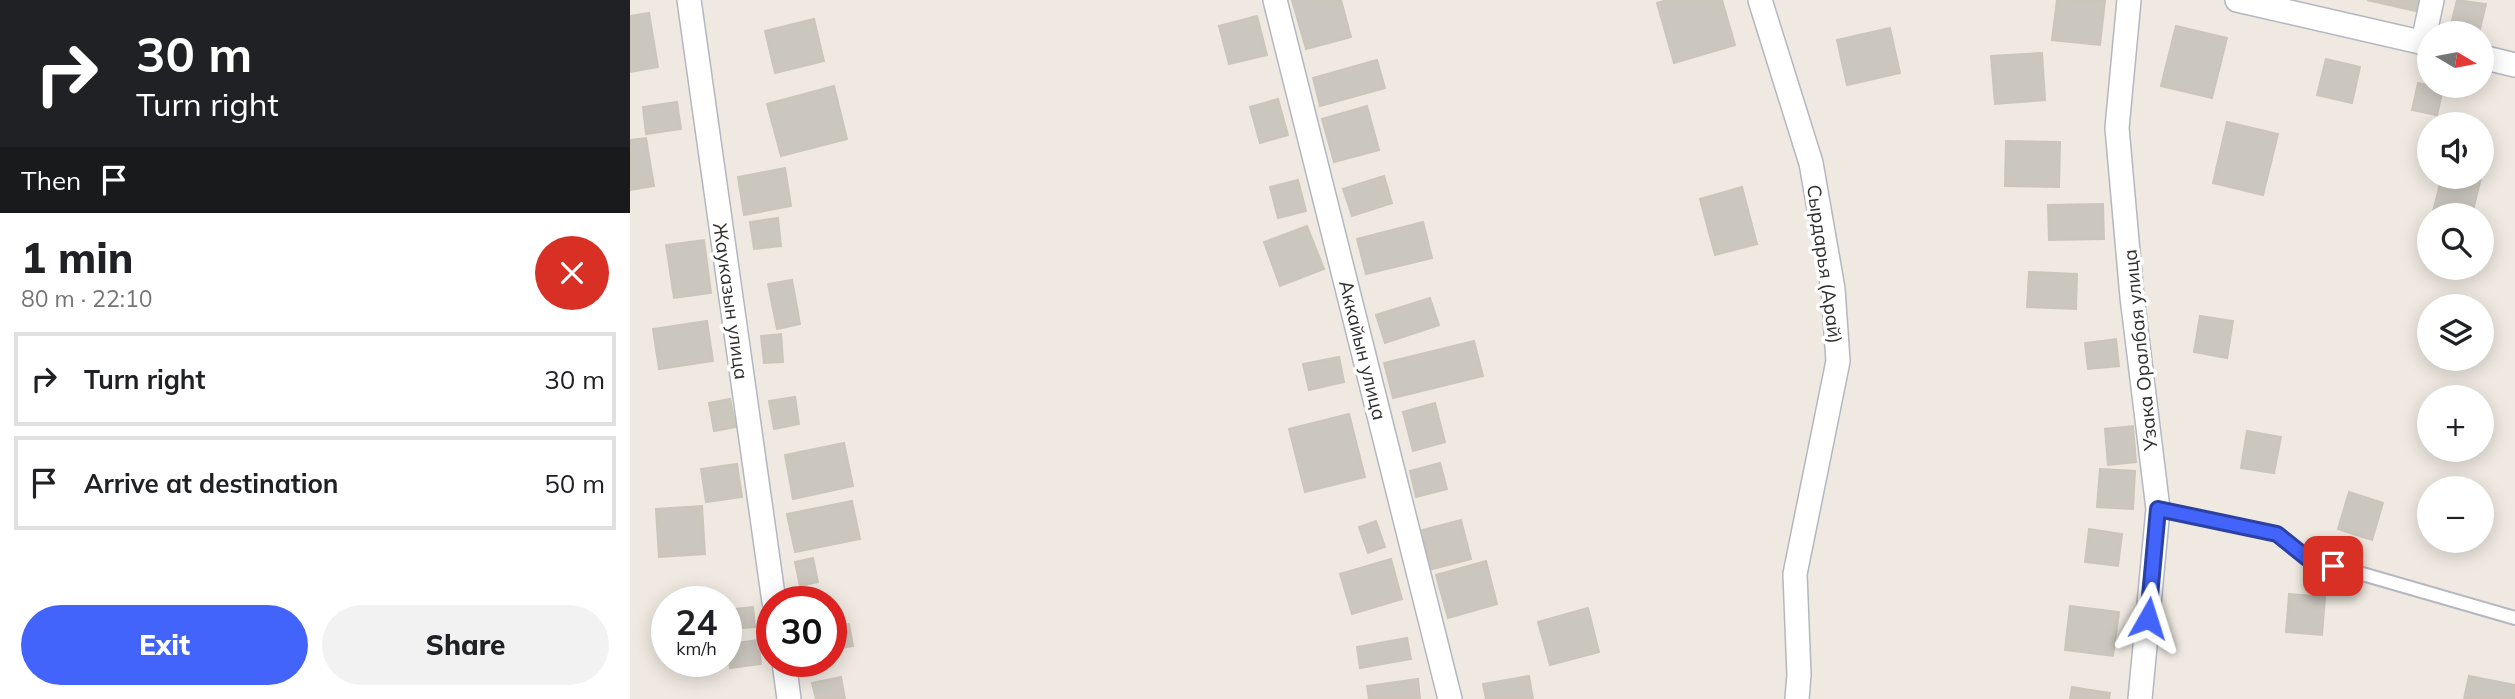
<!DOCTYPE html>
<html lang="en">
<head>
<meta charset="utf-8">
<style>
	body { margin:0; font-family:Mulish,sans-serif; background:#f2f2f2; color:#202124; height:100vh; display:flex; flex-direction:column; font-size:26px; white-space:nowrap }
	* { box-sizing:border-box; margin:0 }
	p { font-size:23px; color:#757577 }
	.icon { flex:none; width:38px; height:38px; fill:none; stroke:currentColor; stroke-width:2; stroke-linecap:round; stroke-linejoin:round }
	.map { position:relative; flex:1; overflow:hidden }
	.drawer { display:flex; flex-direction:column; background:#fff; width:630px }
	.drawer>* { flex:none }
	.top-card { background:#202124; color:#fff; overflow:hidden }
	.needle { width:46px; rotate:100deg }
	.fabs { position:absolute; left:1787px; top:21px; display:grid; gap:14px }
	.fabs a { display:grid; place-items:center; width:77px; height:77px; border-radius:50%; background:#fff; box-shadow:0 4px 18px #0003; font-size:35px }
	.speed { position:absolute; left:21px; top:586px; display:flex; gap:14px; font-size:35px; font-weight:700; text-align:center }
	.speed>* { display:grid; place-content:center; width:91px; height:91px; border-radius:50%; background:#fff; box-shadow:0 4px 18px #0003; line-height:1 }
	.speed small { font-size:18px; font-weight:400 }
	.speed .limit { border:10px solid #d22; background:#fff; color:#111 }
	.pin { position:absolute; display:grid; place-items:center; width:60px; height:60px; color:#fff; margin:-30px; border-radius:14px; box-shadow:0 4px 10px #0006 }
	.me { position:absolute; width:77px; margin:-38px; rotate:6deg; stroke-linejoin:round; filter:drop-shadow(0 0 5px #0008) }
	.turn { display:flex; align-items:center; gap:24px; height:147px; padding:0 21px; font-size:32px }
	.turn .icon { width:91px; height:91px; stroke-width:2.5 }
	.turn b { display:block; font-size:49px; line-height:60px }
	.then { display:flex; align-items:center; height:66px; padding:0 21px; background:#0003; gap:14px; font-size:26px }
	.round { display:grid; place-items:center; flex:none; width:74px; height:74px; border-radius:37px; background:#f2f2f2 }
	.summary { display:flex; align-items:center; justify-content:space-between; height:119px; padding:0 21px }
	h1 { font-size:42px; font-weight:800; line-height:52px }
	.button { display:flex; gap:14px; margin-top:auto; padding:14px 21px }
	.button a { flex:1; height:80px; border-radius:42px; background:#4264fb; color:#fff; font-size:28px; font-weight:800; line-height:80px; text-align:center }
	.button a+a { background:#f2f2f2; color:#202124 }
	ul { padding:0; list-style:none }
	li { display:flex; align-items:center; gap:21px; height:94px; margin:0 14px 10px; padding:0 7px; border:4px solid #e0e0e0; border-radius:0px }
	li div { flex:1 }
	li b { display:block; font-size:26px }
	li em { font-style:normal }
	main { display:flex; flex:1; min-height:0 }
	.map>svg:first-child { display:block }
	.building { fill:#cbc7bf; stroke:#cbc5ba; stroke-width:2 }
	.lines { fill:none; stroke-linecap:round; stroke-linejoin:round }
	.lane-casing { stroke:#b4b7c1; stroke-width:16 }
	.street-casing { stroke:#b4b7c1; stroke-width:26 }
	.lane { stroke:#fff; stroke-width:12 }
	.street { stroke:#fff; stroke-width:23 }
	.route-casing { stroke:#2b41a3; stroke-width:18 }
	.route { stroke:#4264fb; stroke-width:12 }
	.labels { text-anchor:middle; stroke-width:7; stroke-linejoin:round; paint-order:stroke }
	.street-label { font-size:19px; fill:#2e2e2e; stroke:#fff }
</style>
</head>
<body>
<main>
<section class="drawer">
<div class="top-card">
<div class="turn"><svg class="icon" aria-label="right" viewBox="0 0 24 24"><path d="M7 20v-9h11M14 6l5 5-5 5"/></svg><div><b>30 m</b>Turn right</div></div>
<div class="then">Then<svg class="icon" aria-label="arrive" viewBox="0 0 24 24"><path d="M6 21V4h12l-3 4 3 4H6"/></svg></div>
</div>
<div class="summary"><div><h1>1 min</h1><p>80 m · 22:10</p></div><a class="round" style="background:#d93025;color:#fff"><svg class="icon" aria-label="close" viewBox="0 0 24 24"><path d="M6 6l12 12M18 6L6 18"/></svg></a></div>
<ul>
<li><svg class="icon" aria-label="right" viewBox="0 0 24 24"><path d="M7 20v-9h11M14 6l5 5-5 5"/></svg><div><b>Turn right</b></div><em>30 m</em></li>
<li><svg class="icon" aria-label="arrive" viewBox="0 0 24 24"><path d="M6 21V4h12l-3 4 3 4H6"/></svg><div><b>Arrive at destination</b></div><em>50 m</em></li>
</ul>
<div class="button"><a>Exit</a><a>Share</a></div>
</section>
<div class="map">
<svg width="1885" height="699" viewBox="0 0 1885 699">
	<rect width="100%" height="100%" fill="#efe9e1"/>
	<!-- building -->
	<path class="building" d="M662,0H711L721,37L676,49Z
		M1037,0H1092L1105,45L1044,63L1027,3Z
		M1427,0L1475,1L1470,45L1422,40Z
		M1737,0H1789L1786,11Z
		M1827,0L1856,4L1849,33H1819Z
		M19,13L28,67L0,72V16Z
		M627,16L637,55L599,64L589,26Z
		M184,19L194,61L145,73L135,31Z
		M1546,26L1597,38L1582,98L1531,86Z
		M1260,28L1270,73L1217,85L1207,40Z
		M1412,53L1415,100L1365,104L1361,56Z
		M1696,59L1730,67L1722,103L1687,95Z
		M747,60L755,88L690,106L683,78Z
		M1788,83L1813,88L1807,115L1782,110Z
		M204,86L217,139L151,156L137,104Z
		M648,99L658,135L630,143L620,107Z
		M47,102L51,129L16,134L13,107Z
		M737,106L749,150L704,162L692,119Z
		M1597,122L1648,134L1633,195L1583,183Z
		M16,138L24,186L0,190V140Z
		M1376,141L1430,142L1429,187L1375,186Z
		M1852,160L1855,161L1842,215H1802L1812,177H1852Z
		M155,168L161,206L114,215L108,177Z
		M754,176L762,203L722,216L713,189Z
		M668,180L676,211L648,218L640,187Z
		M1112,187L1127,244L1085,255L1070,199Z
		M1473,204L1474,239L1419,240L1418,205Z
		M148,218L151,246L124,249L120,222Z
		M793,222L802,258L736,274L727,239Z
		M677,226L694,269L650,286L634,242Z
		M74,240L81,293L44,298L36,245Z
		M1399,272L1447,274L1446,309L1397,307Z
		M162,280L170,324L147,329L138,284Z
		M800,298L809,325L755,343L746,315Z
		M1570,316L1603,321L1597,358L1564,352Z
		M77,321L83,361L29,369L23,329Z
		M151,334L153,362L134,363L131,336Z
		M1486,339L1489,366L1458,369L1455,343Z
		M844,341L853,376L763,398L754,363Z
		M709,357L714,382L679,390L673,364Z
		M165,397L169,424L144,429L139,401Z
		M100,399L106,427L84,431L79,403Z
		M805,403L815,442L783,451L773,412Z
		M719,414L735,477L675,492L659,429Z
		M1503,426L1506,462L1478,465L1475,429Z
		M1617,431L1651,437L1644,473L1611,468Z
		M214,443L223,486L163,499L155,455Z
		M810,463L817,489L786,497L780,471Z
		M107,464L112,497L76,502L71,469Z
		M1470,469L1505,471L1503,509L1467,507Z
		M1719,492L1753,503L1742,540L1708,529Z
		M222,501L230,539L165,552L157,514Z
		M72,506L75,554L29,557L26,509Z
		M831,520L841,559L795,571L785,532Z
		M746,521L755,547L738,553L729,527Z
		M1459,529L1492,534L1488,566L1455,562Z
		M183,558L188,582L170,586L165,562Z
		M761,559L772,599L722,614L710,574Z
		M856,561L867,604L818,618L806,575Z
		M1659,594L1695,597L1692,635L1656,632Z
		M1440,606L1489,612L1483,656L1435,650Z
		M123,607L125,627L96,629V610Z
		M958,608L969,652L920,665L908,622Z
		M219,624L223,646L201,650V627Z
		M777,638L781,659L730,668L727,647Z
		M128,640L131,664L100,668L98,644Z
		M899,676L903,699H856L853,684Z
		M1839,676L1885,685V699H1834Z
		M211,677L215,699H186L182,683Z
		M788,679L790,699H739L737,686Z
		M1442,687L1480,693L1479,699H1440Z"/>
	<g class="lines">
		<defs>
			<path id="lane" d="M1528,509L1648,534L1677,558L1885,618"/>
			<path id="street" d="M59,0L144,602
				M645,0L820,699
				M1130,0L1181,163L1203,289L1208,361L1165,574L1169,675L1167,699
				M1499,0L1487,128L1502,297L1528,509L1510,699
				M1607,0L1799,44
				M1793,42L1802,0
				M1852,57L1885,65
				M154,662L159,699"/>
		</defs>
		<!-- lane casing -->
		<use href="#lane" class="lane-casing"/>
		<!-- street casing -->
		<use href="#street" class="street-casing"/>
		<!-- lane -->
		<use href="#lane" class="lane"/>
		<!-- street -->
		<use href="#street" class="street"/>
	</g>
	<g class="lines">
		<defs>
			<path id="route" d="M1518,618L1528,509L1647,534L1677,558L1703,566"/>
		</defs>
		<!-- route casing -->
		<use href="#route" class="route-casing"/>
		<!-- route -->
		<use href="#route" class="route"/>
	</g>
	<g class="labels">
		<!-- street labels -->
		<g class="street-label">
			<text transform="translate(1195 264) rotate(82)" y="7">Сырдарья (Арай)</text>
			<text transform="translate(101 301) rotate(82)" y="7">Жауказын улица</text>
			<text transform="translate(733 350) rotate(76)" y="7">Аккайын улица</text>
			<text transform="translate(1510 350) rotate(-96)" y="7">Узака Оралбая улица</text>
		</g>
	</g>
</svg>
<div class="fabs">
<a><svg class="needle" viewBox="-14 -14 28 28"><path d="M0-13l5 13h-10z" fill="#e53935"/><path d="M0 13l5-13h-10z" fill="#757577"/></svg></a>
<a><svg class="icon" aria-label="sound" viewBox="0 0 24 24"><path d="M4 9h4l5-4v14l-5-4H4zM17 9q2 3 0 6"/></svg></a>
<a><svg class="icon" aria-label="search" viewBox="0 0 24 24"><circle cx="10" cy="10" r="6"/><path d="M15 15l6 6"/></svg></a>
<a><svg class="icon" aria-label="layers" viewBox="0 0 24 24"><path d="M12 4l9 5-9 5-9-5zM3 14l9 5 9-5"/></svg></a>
<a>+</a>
<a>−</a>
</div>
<div class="speed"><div>24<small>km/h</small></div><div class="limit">30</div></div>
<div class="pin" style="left:1703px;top:566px;background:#d93025"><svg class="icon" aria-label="arrive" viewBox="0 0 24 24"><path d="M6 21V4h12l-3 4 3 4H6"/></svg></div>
<svg class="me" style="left:1518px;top:618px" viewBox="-20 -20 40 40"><path d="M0-17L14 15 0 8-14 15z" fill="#4264fb" stroke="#fff" stroke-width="4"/></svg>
</div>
</main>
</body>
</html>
